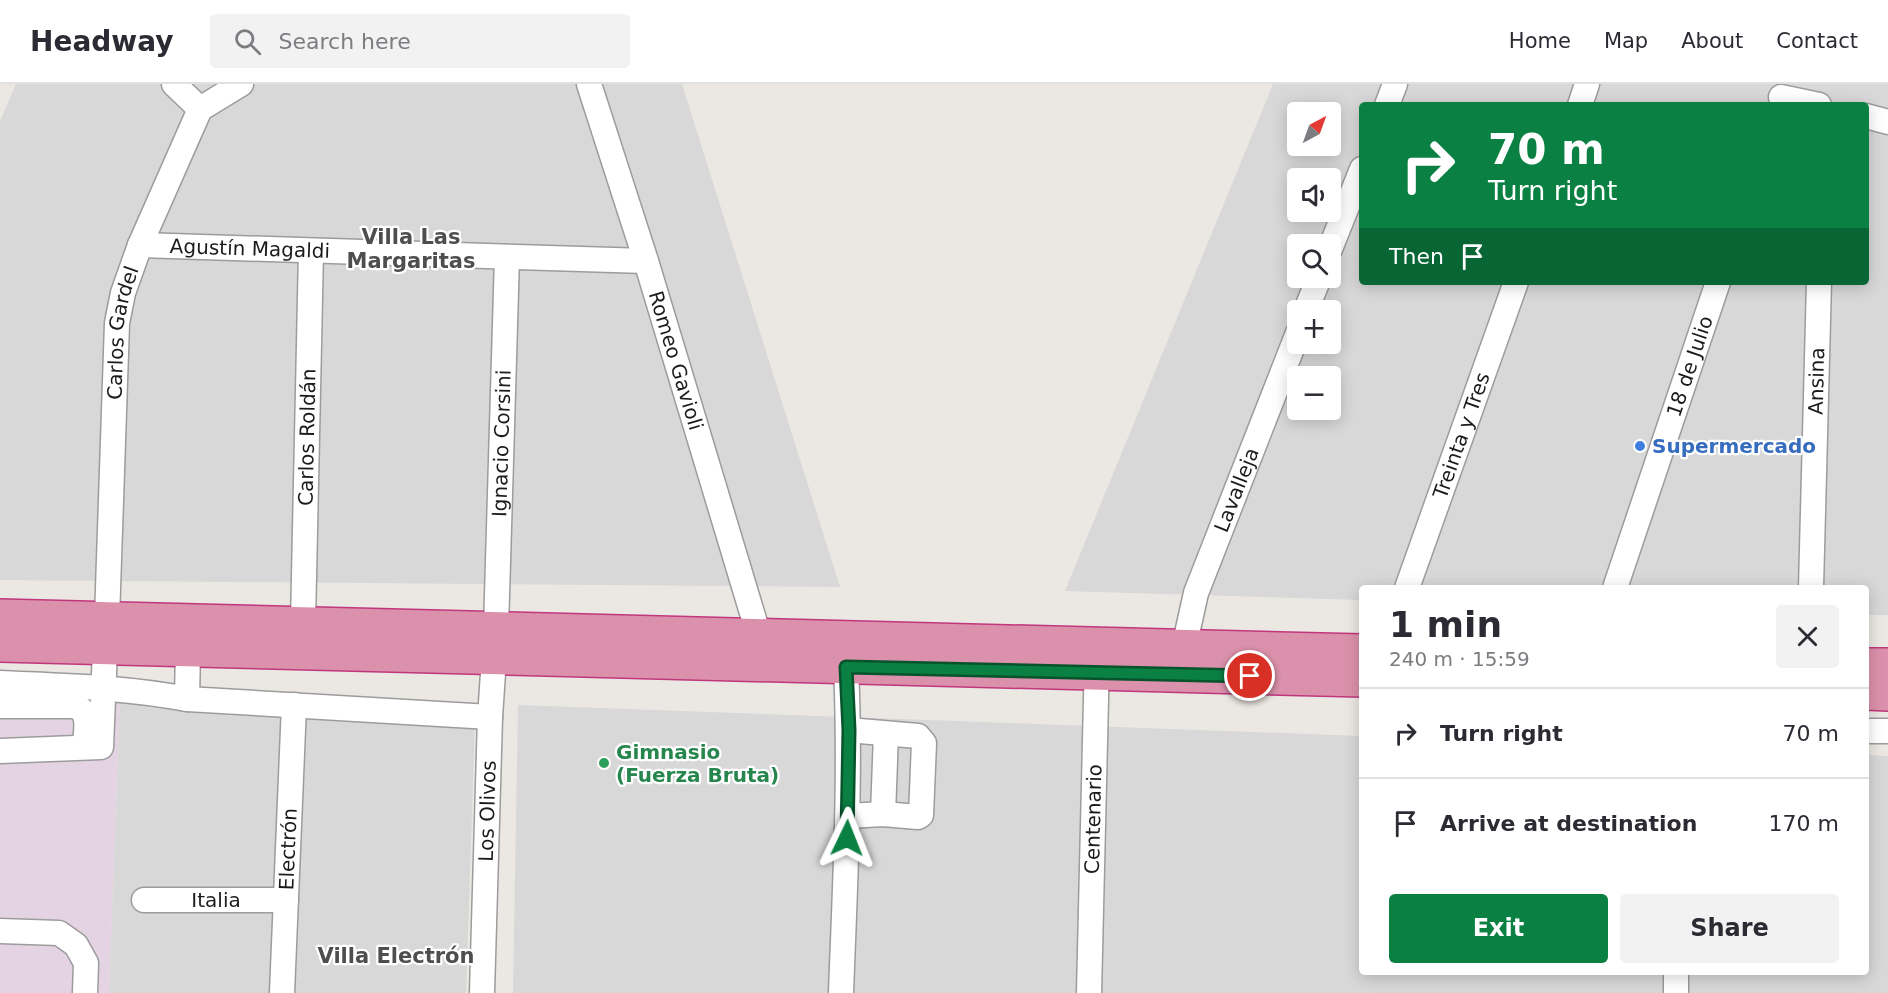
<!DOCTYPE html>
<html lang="en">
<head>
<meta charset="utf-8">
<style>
	body { margin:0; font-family:"DejaVu Sans",sans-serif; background:#f2f2f3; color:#2b2b33; height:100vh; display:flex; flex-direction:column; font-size:22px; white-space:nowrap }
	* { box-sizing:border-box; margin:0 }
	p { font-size:20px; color:#7c7c81 }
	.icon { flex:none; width:33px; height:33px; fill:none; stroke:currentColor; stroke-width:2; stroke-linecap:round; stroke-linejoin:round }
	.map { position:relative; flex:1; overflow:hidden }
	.drawer { position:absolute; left:1359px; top:501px; width:510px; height:390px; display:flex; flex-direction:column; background:#fff; border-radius:6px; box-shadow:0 3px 15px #0003 }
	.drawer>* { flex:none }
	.hud { position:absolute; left:1359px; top:18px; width:510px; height:183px; border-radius:6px; box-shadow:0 3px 15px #0003; background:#0b8043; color:#fff; overflow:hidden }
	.needle { width:39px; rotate:41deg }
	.controls { position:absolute; left:1287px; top:18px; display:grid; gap:12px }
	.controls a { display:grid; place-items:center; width:54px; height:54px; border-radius:6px; background:#fff; box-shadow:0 3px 15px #0003; font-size:30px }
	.pin { position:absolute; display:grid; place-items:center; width:51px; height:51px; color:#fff; margin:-26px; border:3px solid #fff; border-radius:50%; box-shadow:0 2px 6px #0007 }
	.me { position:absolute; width:66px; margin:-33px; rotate:2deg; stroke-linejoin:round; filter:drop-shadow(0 0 4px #0008) }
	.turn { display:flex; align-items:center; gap:21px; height:126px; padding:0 30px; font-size:27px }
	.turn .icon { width:78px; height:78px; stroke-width:2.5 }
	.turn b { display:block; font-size:42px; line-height:51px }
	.then { display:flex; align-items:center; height:57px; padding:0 30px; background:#0003; gap:12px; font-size:22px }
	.round { display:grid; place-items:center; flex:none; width:63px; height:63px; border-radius:6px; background:#f2f2f3 }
	.head { display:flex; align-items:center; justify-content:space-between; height:102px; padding:0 30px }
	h1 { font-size:36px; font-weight:600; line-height:45px }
	.button { display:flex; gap:12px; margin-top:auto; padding:12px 30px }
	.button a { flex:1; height:69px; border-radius:6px; background:#0b8043; color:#fff; font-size:24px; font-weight:600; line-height:69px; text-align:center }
	.button a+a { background:#f2f2f3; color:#2b2b33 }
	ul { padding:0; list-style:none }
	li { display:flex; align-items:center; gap:18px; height:90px; padding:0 30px; border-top:2px solid #e1e1e2 }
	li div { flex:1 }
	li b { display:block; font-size:22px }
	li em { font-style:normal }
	header { display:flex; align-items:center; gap:36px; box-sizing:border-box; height:84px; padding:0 30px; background:#fff; border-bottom:2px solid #e1e1e2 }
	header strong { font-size:28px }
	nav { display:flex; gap:33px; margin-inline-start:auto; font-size:21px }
	.search { width:420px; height:54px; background:#f2f2f3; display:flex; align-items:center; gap:15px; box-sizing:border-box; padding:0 21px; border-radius:6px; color:#7c7c81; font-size:22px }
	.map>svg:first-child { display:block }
	.residential { fill:#d9d8d8; fill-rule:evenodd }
	.industrial { fill:#e4d4e3 }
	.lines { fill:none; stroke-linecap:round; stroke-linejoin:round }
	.minor-casing { stroke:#9c9c9c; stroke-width:27 }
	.highway-casing { stroke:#c1377d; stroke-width:36 }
	.minor { stroke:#fff; stroke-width:24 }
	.highway { stroke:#db91ab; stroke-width:33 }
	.route-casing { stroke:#07532c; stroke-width:15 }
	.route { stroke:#0b8043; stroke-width:10 }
	.shop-dot { fill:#3f7fe0; stroke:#fff; stroke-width:2 }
	.leisure-dot { fill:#2e9e5b; stroke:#fff; stroke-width:2 }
	.labels { text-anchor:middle; stroke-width:4.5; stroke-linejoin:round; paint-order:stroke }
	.street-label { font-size:20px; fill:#1b1b1b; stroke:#fff }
	.shop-label { font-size:20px; font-weight:bold; fill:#366cbe; stroke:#fff; text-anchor:start }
	.leisure-label { font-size:20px; font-weight:bold; fill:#27864d; stroke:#fff; text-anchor:start }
	.neighbourhood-label { font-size:21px; font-weight:bold; fill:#4e4e4e; stroke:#fff }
</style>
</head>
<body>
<header>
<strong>Headway</strong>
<div class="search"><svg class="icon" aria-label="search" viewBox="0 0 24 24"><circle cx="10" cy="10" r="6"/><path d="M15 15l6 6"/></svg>Search here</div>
<nav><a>Home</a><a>Map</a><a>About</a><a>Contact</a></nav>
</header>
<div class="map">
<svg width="1888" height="909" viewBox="0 0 1888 909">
	<rect width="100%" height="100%" fill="#ebe7e2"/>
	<!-- residential -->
	<path class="residential" d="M16,0H682L840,503L0,496V37Z
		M1273,0H1888V531H1866V504H1362V516L1065,507ZM1362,21H1866V198H1362ZM1298,28H1330V62H1298ZM1298,94H1330V128H1298ZM1298,160H1330V194H1298ZM1298,226H1330V260H1298ZM1298,292H1330V326H1298Z
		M120,611L475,638L466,909H109Z
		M518,621L1362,652V888H1866V671L1888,672V909H513Z"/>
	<!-- industrial -->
	<path class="industrial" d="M0,607L120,611L109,909H0Z"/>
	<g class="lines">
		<defs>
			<g id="minor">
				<path d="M174,0L200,25"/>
				<path id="s1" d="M589,0L646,177L759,552"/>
				<path d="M1781,13L1819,21"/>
				<path d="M1387,21L1395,0"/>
				<path d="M1580,21L1587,0"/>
				<path d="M1866,32L1888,38"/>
				<path id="s2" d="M140,161L646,177"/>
				<path d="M1330,165L1362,85"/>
				<path d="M1306,226L1319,194"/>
				<path id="s3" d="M1407,504L1516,198"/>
				<path id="s4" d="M1615,504L1718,198"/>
				<path id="s5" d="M1811,504L1819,198"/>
				<path id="s6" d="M107,534L117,239L123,209L140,161L200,25L241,0"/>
				<path id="s7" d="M303,539L311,167"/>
				<path id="s8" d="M1184,563L1196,509L1298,249"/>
				<path d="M0,599C63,602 125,603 187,615L490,633"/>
				<path d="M187,615L188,565"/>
				<path d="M0,622H75C92,628 85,648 85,663"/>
				<path d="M1866,647H1888"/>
				<path d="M0,667L101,663L105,565"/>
				<path d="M883,730L886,650"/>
				<path d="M848,732L883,730L918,733L921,731L924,659L918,652L848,646"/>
				<path id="s9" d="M144,816H286"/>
				<path d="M0,847L59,849L76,861L86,879L85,909"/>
				<path id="s10" d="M282,909L294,621"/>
				<path id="s11" d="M482,909L490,633L496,545L507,173"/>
				<path d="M841,909C845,800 851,692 846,583"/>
				<path id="s12" d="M1089,909L1097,573"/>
				<path d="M1676,909V888"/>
			</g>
			<path id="highway" d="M0,532L1362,567
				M0,561L1362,596
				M1866,581H1888
				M1866,609L1888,610"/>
		</defs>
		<!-- minor casing -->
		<use href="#minor" class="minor-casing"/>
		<!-- highway casing -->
		<use href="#highway" class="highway-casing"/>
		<!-- minor -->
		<use href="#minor" class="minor"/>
		<!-- highway -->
		<use href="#highway" class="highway"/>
	</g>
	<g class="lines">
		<defs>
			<path id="route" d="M847,754L849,646L846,583L1250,592"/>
		</defs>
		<!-- route casing -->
		<use href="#route" class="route-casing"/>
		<!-- route -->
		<use href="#route" class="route"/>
	</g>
	<!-- markers -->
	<circle class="shop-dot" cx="1640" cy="362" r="6"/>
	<circle class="leisure-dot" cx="604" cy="679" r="6"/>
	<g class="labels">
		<!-- street labels -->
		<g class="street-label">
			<text dy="7" stroke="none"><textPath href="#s2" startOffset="110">Agustín Magaldi</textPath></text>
			<text dy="7" stroke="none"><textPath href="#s6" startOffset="286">Carlos Gardel</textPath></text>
			<text dy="7" stroke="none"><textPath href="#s1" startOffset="290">Romeo Gavioli</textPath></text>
			<text dy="7" stroke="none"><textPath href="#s4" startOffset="234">18 de Julio</textPath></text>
			<text dy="7" stroke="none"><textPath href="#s5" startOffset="207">Ansina</textPath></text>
			<text dy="7" stroke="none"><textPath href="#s3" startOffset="162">Treinta y Tres</textPath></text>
			<text dy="7" stroke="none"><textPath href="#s7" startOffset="186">Carlos Roldán</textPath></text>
			<text dy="7" stroke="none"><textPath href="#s11" startOffset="550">Ignacio Corsini</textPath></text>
			<text dy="7" stroke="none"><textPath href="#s8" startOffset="166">Lavalleja</textPath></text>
			<text dy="7" stroke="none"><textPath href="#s11" startOffset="182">Los Olivos</textPath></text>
			<text dy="7" stroke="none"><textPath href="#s12" startOffset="174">Centenario</textPath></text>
			<text dy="7" stroke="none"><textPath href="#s10" startOffset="144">Electrón</textPath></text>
			<text dy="7" stroke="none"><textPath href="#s9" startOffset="72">Italia</textPath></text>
		</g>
		<!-- shop labels -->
		<g class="shop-label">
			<text x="1652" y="369">Supermercado</text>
		</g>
		<!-- leisure labels -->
		<g class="leisure-label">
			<text x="616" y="675">Gimnasio<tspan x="616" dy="23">(Fuerza Bruta)</tspan></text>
		</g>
		<!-- neighbourhood labels -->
		<g class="neighbourhood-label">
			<text x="411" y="160">Villa Las<tspan x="411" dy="24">Margaritas</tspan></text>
			<text x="396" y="879">Villa Electrón</text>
		</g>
	</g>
</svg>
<div class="controls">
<a><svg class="needle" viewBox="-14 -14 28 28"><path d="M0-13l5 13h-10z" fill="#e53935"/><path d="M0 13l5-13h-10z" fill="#7c7c81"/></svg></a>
<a><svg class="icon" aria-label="sound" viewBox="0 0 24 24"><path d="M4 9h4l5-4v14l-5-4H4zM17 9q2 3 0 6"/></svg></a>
<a><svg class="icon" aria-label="search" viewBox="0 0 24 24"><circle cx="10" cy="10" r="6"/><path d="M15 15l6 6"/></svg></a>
<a>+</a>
<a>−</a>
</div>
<div class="pin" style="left:1250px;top:592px;background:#d93025"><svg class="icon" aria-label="arrive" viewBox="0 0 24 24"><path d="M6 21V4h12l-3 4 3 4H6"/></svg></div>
<svg class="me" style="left:847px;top:754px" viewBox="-20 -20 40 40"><path d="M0-17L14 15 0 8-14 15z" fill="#0b8043" stroke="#fff" stroke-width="4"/></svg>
<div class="hud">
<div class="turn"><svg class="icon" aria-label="right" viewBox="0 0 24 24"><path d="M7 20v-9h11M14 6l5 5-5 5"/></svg><div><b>70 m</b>Turn right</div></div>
<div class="then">Then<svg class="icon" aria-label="arrive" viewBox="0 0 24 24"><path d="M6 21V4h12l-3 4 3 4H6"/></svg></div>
</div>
<section class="drawer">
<div class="head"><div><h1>1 min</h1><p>240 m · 15:59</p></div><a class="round"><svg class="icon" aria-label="close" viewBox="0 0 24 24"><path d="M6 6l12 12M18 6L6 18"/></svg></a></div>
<ul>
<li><svg class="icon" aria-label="right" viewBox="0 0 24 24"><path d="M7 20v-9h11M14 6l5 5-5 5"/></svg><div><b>Turn right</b></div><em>70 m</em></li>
<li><svg class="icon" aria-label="arrive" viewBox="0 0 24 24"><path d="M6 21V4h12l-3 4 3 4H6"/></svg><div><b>Arrive at destination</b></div><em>170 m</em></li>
</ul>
<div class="button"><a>Exit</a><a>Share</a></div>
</section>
</div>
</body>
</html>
